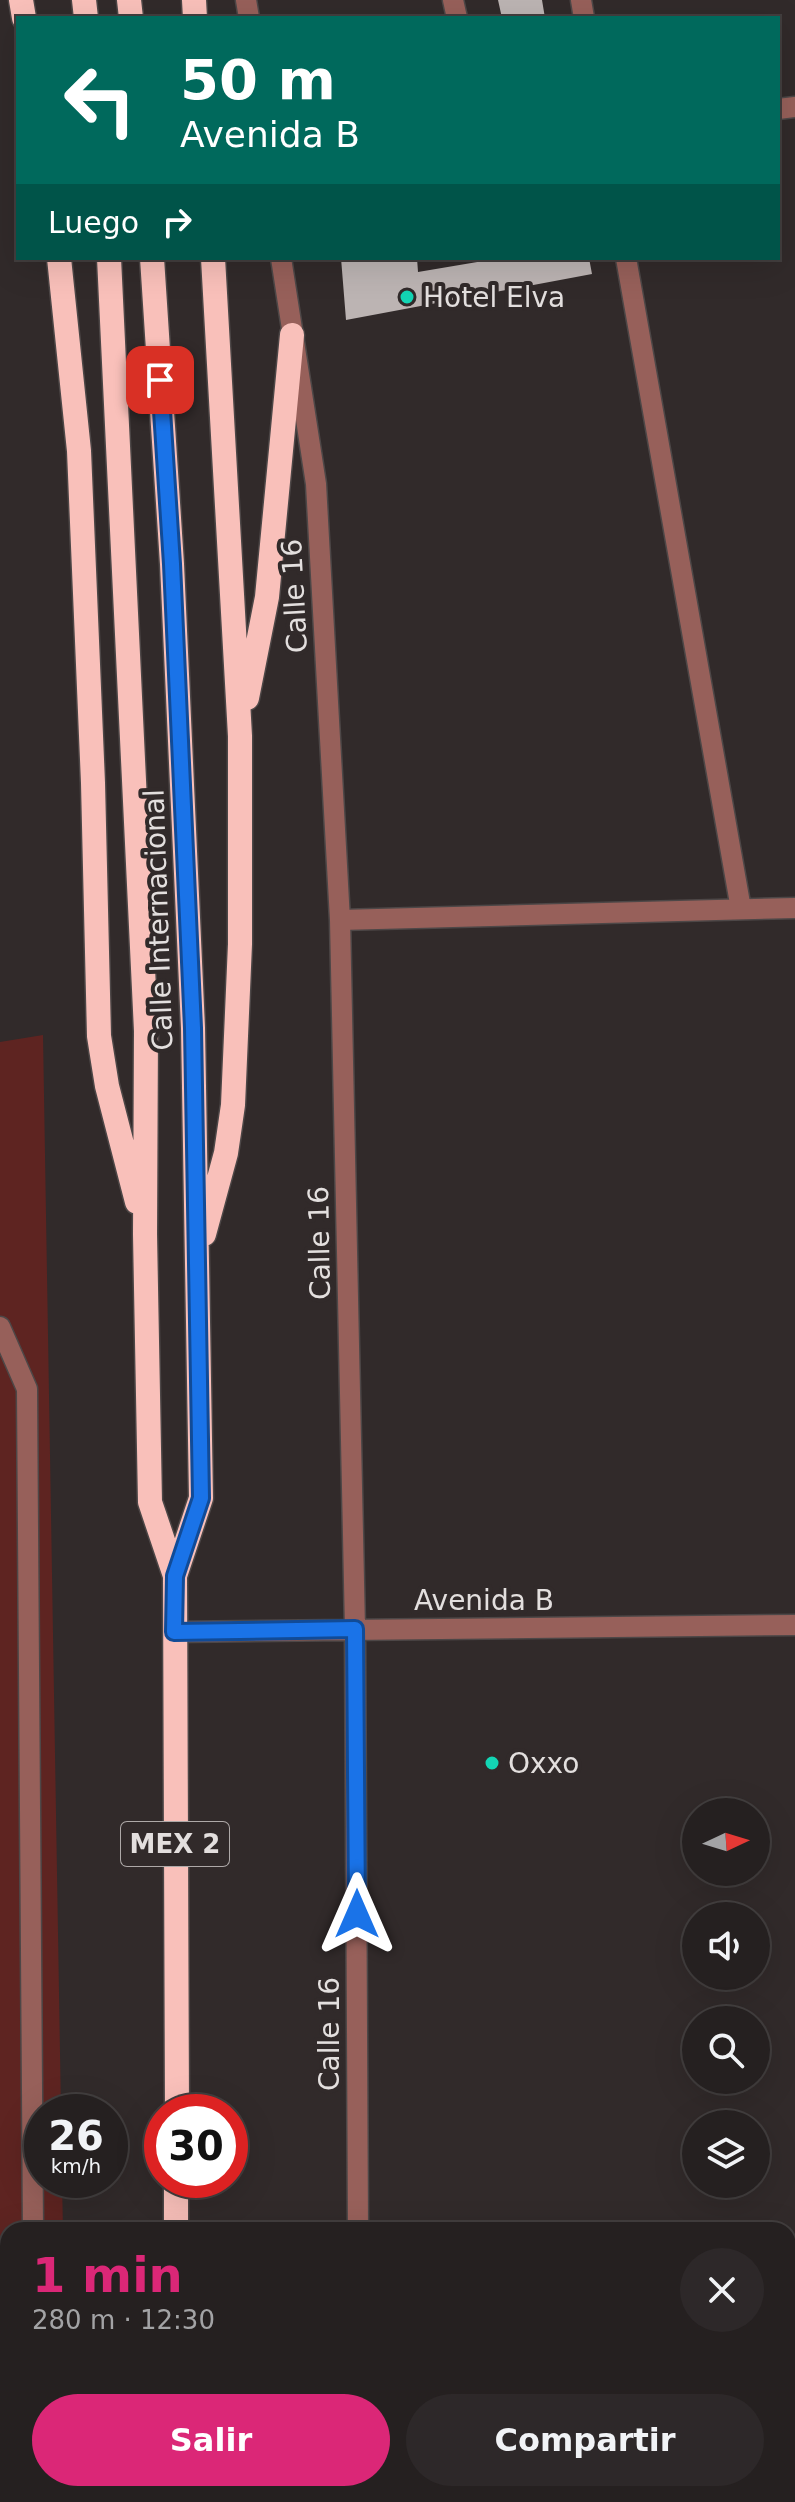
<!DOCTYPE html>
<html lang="es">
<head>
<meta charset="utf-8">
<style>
	body { margin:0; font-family:"DejaVu Sans",sans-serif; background:#2d2829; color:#f1f3f6; height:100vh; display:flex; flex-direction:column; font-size:30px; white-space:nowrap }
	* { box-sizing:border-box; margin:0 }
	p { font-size:26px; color:#a3a3a5 }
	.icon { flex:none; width:44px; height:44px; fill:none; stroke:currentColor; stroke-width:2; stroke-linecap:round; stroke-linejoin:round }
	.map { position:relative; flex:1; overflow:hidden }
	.side { position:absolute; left:0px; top:2222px; width:796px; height:280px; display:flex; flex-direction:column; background:#252020; border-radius:24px 24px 0 0; box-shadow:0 8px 32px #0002,0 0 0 2px #423e3e }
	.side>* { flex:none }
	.hud { position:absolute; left:16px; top:16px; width:764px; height:244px; border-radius:0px; box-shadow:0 8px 32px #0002,0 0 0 2px #423e3e; background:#00695c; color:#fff; overflow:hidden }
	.needle { width:52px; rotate:86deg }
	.buttons { position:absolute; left:682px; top:1798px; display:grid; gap:16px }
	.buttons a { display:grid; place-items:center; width:88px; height:88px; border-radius:50%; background:#252020; box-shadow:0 8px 32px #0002,0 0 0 2px #423e3e; font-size:40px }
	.speed { position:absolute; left:24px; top:2094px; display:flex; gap:16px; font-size:40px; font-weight:700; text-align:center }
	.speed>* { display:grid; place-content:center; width:104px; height:104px; border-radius:50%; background:#252020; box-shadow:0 8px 32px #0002,0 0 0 2px #423e3e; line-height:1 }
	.speed small { font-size:20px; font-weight:400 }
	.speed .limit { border:12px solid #d22; background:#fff; color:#111 }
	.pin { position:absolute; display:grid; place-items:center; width:68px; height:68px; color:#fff; margin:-34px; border-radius:16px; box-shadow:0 4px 12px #0006 }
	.me { position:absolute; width:88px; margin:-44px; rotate:0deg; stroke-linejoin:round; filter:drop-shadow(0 0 6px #0008) }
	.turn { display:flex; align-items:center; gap:28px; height:168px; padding:0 32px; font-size:36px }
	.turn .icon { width:104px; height:104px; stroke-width:2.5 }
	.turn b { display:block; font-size:56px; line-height:68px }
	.then { display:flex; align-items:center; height:76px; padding:0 32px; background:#0003; gap:16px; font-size:30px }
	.round { display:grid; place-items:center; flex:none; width:84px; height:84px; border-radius:42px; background:#2d2829 }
	.head { display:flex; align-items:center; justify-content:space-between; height:136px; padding:0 32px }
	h1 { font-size:48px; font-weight:700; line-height:60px; color:#db2777 }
	.action { display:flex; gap:16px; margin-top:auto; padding:16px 32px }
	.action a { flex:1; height:92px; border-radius:48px; background:#db2777; color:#fff; font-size:32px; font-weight:700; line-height:92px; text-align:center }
	.action a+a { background:#2d2829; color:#f1f3f6 }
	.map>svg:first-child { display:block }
	.green { fill:#5e2421 }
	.building { fill:#bcb4b3 }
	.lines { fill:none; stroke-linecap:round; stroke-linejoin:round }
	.minor-casing { stroke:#4d4747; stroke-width:23 }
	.highway-casing { stroke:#4d4747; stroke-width:27 }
	.minor { stroke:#97605a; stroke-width:20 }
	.highway { stroke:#f9c0ba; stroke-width:24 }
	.route-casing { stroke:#114b97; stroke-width:20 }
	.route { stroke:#1a73e8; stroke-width:14 }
	.poi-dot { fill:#13d5b4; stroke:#312a2a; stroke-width:3 }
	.labels { text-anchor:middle; stroke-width:8; stroke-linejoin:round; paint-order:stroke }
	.shield { fill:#312a2a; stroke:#aea9a8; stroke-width:2 }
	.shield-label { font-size:26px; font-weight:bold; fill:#e3dfde }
	.poi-label { font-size:28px; fill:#e3dfde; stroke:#312a2a; text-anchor:start }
	.street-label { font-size:28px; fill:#e3dfde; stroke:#312a2a }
</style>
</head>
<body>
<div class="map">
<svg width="795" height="2502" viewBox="0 0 795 2502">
	<rect width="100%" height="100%" fill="#312a2a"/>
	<!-- green -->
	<path class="green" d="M43,1035L61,2112H42V2180H62L63,2230H8V2494H62L61,2502H0V1042Z"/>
	<!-- building -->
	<path class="building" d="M498,0H542L545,18H502Z
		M341,258H417L418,272L501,258H589L592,274L346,320Z"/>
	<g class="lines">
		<defs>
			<path id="minor" d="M246,0L249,18
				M453,0L457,18
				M581,0L584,18
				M778,109L795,107
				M281,258L316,484L340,920L355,1629L358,2230
				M626,258L741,909
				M340,920L795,908
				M0,1327L27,1389L33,2230
				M174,1632L795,1625
				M788,2359H795
				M0,2412L8,2411
				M361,2494V2502
				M30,2502V2494"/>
			<path id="highway" d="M21,0L24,18
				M84,0L86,18
				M129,0L131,18
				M194,0L195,18
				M59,258L79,451L93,783L99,1036L107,1086L137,1202
				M109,258L146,1031L145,1234L150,1502L175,1576
				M152,258L172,564L193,1028L201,1498L175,1576L177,2112
				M247,698L267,597L292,335
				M204,1234L226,1153L233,1105L240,944V736L213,258
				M176,2230V2180
				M172,2502L173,2494"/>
		</defs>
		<!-- minor casing -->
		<use href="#minor" class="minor-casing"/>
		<!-- highway casing -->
		<use href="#highway" class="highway-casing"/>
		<!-- minor -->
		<use href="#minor" class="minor"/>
		<!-- highway -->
		<use href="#highway" class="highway"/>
	</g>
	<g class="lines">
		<defs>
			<path id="route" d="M160,380L172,564L193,1028L201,1498L175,1576L174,1632L355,1629L357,1914"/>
		</defs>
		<!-- route casing -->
		<use href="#route" class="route-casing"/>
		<!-- route -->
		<use href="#route" class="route"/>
	</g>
	<!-- markers -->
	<g class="poi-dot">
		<circle cx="407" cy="297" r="8"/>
		<circle cx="492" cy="1763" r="8"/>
	</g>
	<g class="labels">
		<!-- shield labels -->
		<rect class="shield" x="121" y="1822" width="108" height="44" rx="6"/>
		<g class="shield-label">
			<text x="175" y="1853">MEX 2</text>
		</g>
		<!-- poi labels -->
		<g class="poi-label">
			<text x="423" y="307">Hotel Elva</text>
			<text x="508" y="1773">Oxxo</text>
		</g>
		<!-- street labels -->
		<g class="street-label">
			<text transform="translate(294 596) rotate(-93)" y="10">Calle 16</text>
			<text transform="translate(158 920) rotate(-92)" y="10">Calle Internacional</text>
			<text transform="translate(319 1243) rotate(-91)" y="10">Calle 16</text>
			<text x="484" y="1610">Avenida B</text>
			<text transform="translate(329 2034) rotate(-90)" y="10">Calle 16</text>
		</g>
	</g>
</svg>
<div class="buttons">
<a><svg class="needle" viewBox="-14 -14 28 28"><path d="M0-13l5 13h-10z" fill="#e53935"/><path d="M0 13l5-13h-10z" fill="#a3a3a5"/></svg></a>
<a><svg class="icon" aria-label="sound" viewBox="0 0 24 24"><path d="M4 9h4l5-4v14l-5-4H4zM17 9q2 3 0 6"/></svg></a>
<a><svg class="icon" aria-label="search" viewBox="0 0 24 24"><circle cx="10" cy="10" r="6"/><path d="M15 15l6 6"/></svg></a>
<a><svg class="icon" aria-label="layers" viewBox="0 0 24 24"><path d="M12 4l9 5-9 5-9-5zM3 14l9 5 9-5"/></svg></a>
</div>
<div class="speed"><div>26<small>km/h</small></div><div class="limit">30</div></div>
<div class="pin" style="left:160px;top:380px;background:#d93025"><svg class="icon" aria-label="arrive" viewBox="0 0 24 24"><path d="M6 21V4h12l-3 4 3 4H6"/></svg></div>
<svg class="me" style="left:357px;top:1914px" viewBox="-20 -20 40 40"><path d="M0-17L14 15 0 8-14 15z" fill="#1a73e8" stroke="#fff" stroke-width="4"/></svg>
<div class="hud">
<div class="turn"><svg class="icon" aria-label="left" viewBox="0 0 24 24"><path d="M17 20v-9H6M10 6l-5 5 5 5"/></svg><div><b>50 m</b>Avenida B</div></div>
<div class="then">Luego<svg class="icon" aria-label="right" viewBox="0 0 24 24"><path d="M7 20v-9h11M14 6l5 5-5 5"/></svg></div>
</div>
<section class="side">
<div class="head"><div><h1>1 min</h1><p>280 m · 12:30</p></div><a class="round"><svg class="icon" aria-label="close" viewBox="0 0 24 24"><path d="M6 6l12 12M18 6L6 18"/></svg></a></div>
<div class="action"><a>Salir</a><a>Compartir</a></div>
</section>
</div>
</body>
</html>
